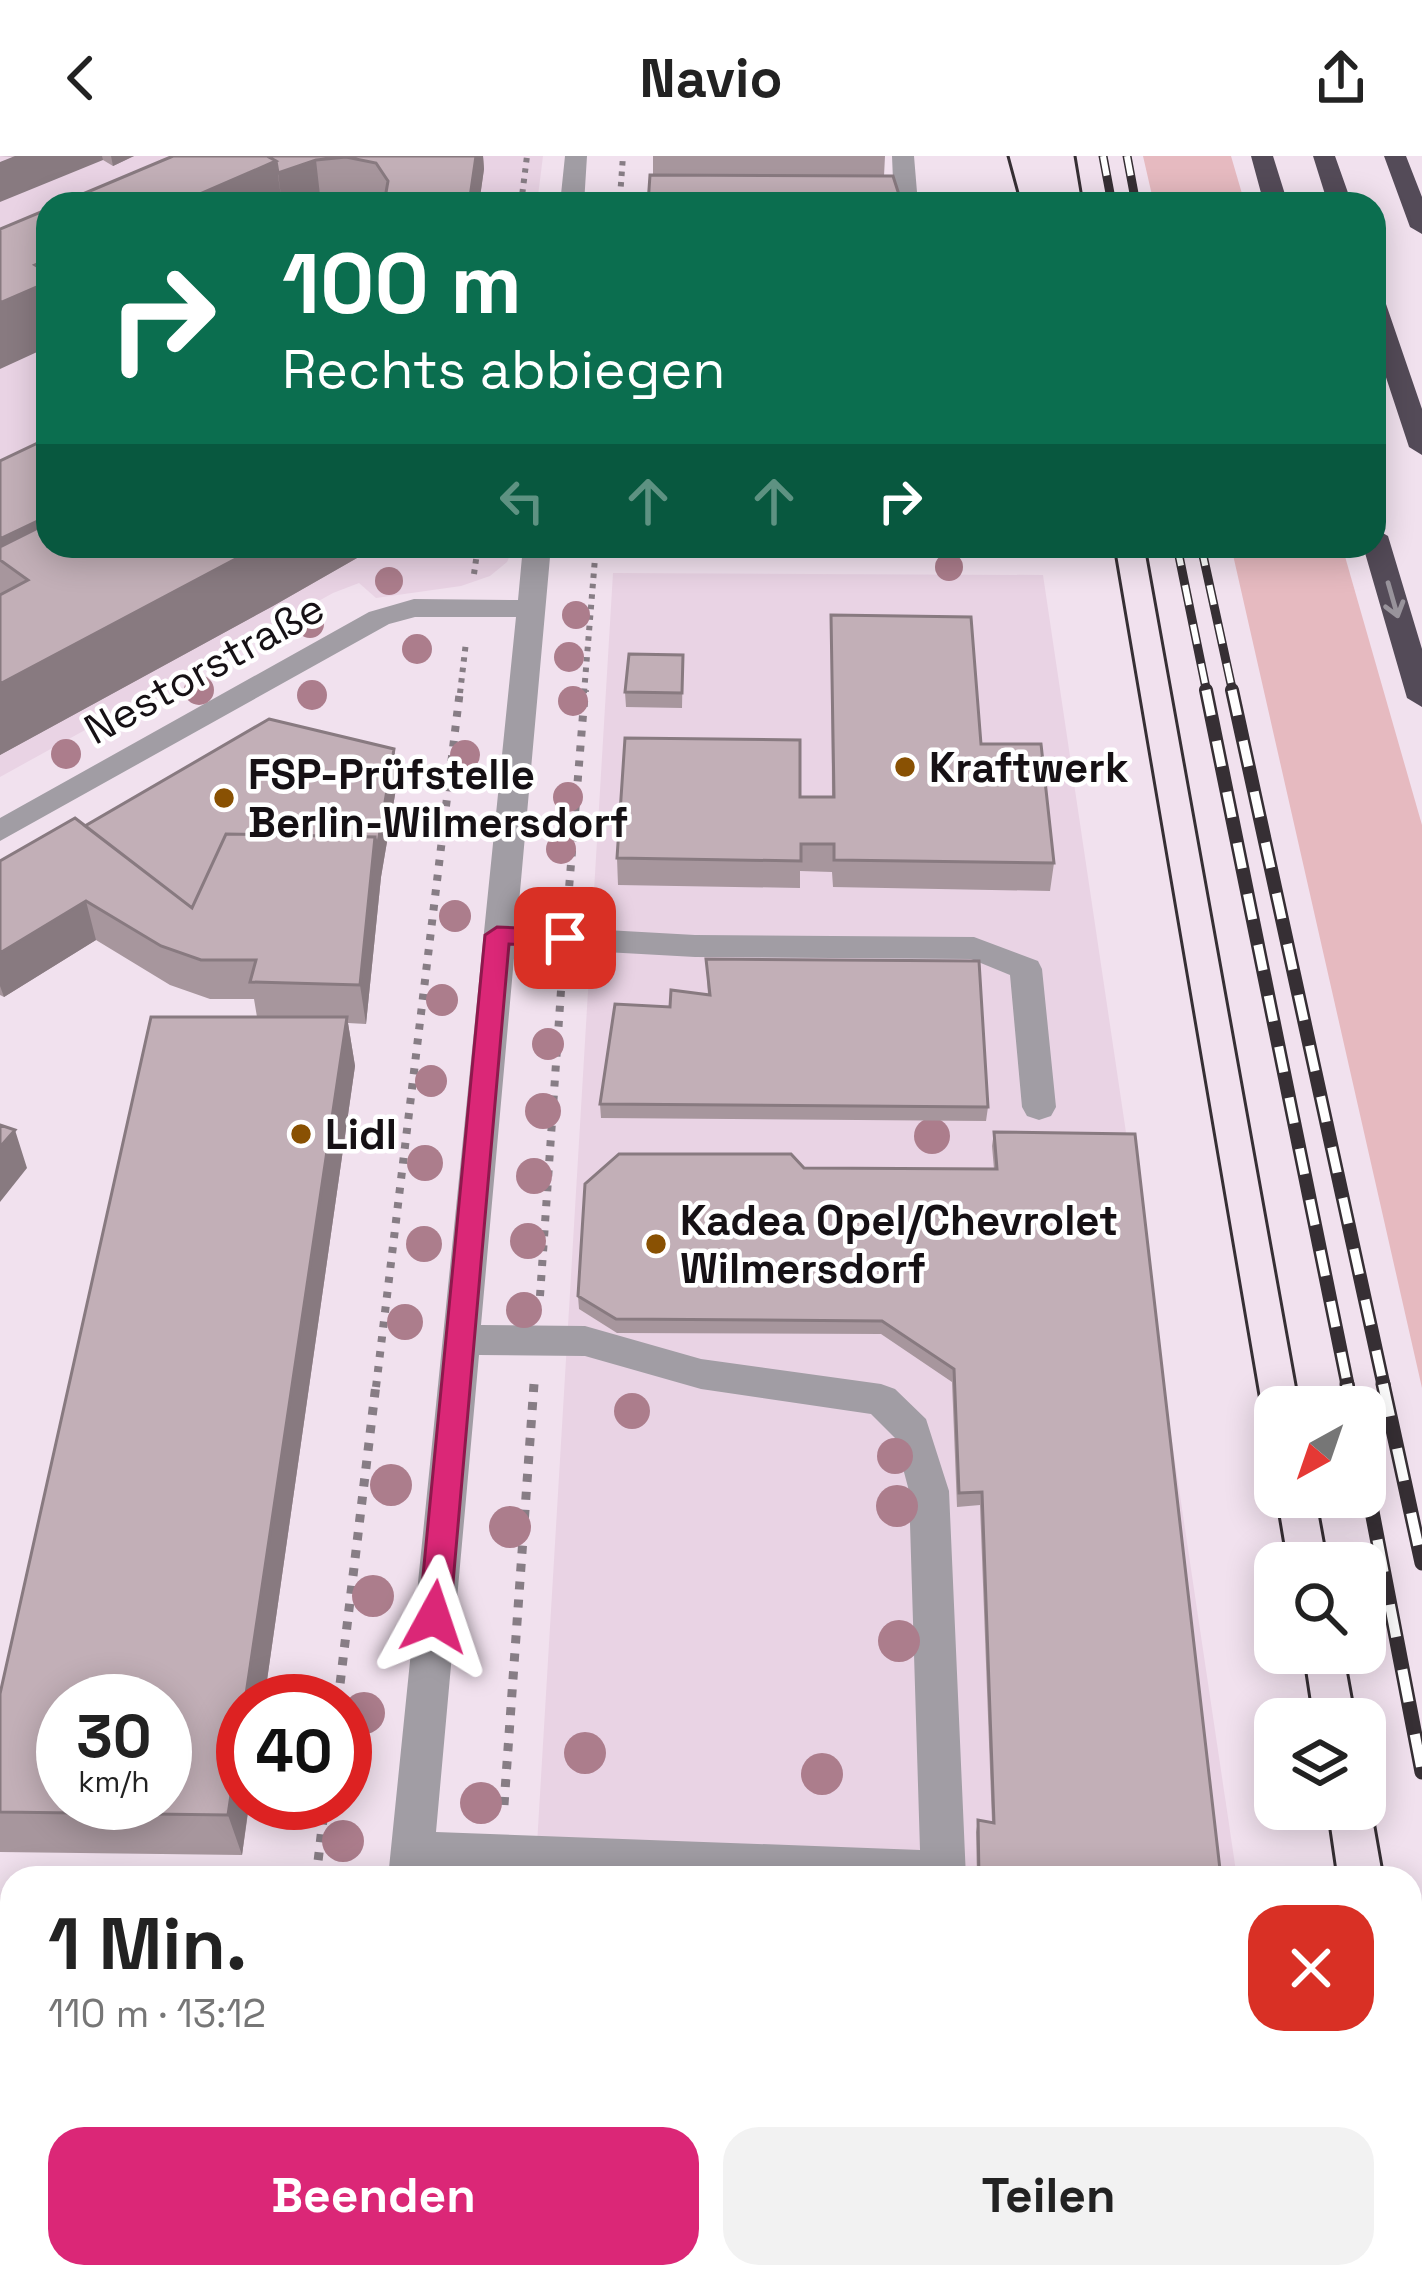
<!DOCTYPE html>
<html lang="de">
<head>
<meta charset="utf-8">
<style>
	body { margin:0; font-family:"Space Grotesk",sans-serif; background:#f2f2f2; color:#222; height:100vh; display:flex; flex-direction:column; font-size:45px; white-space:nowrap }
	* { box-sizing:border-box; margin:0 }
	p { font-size:39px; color:#767676 }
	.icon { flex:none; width:66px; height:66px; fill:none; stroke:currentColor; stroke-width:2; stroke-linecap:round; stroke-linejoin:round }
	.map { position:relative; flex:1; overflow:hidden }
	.details { position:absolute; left:0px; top:1710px; width:1422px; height:423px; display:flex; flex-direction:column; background:#fff; border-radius:36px 36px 0 0; box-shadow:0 6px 30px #0003 }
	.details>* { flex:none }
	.top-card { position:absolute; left:36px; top:36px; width:1350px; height:366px; border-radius:36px; box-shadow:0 6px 30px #0003; background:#0b6e4f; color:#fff; overflow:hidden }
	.needle { width:78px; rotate:220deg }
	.buttons { position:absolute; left:1254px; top:1230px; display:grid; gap:24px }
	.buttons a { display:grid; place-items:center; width:132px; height:132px; border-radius:24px; background:#fff; box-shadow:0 6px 30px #0003; font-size:60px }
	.speed { position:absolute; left:36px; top:1518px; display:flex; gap:24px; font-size:60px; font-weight:700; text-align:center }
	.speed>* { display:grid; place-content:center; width:156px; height:156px; border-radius:50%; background:#fff; box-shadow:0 6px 30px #0003; line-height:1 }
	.speed small { font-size:30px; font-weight:400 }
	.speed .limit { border:18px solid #d22; background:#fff; color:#111 }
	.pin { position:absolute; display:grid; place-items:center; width:102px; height:102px; color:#fff; margin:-51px; border-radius:24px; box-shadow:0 6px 18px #0006 }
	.me { position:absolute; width:132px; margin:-66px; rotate:5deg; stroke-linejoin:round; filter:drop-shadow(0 0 9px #0008) }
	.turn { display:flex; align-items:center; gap:42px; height:252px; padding:0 48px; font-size:54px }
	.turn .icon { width:156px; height:156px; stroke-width:2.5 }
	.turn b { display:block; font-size:84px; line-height:102px }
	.lanes { display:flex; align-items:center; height:114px; padding:0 48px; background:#0003; justify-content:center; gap:60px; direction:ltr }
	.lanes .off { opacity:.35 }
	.round { display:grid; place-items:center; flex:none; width:126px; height:126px; border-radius:36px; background:#f2f2f2 }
	.head { display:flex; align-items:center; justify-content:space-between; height:204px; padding:0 48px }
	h1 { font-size:72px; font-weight:700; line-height:90px }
	.cta { display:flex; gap:24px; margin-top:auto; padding:24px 48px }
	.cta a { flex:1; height:138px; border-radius:36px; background:#db2777; color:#fff; font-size:48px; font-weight:700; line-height:138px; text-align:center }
	.cta a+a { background:#f2f2f2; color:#222 }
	header { display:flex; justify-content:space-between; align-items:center; height:156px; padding:0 48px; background:#fff; font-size:54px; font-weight:700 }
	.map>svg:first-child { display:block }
	.built { fill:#e9d3e4 }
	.green { fill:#e6bac0 }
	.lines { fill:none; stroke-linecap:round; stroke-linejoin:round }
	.path-far2 { stroke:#877d85; stroke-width:6; stroke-dasharray:4.5 6; stroke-linecap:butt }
	.path-far1 { stroke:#877d85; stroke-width:8; stroke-dasharray:6 9; stroke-linecap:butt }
	.path { stroke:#877d85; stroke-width:9; stroke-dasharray:8 10; stroke-linecap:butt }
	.minor { fill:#a19da4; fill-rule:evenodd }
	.highway { fill:#544b58; fill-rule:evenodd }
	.tram { stroke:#362f34; stroke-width:3 }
	.rail-far2-casing { stroke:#362f34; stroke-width:9 }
	.rail-far1-casing { stroke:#362f34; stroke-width:14 }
	.rail-casing { stroke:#362f34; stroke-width:15 }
	.rail-far2 { stroke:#fff; stroke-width:6; stroke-dasharray:20; stroke-linecap:butt }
	.rail-far1 { stroke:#fff; stroke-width:9; stroke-dasharray:26; stroke-linecap:butt }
	.rail { stroke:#fff; stroke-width:10; stroke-dasharray:33; stroke-linecap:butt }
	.tree { fill:#ac7d8c }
	.wall { fill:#a7969d }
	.shaded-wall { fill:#887a80 }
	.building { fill:#c2afb7; stroke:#887a80; stroke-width:3; fill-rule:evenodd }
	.oneway { stroke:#98939b }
	.route { fill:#db2777; stroke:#8e194d; stroke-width:3 }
	.poi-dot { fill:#895103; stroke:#fff; stroke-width:4.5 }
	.labels { text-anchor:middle; stroke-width:9; stroke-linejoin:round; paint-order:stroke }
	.street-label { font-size:42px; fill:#161115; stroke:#fff }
	.poi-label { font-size:42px; font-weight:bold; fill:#161115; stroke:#fff; text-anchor:start }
</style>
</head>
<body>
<header><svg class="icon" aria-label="back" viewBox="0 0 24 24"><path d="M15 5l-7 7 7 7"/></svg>Navio<svg class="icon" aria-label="share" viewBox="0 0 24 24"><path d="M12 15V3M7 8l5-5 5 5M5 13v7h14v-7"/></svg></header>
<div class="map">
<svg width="1422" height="2131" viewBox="0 0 1422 2131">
	<rect width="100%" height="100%" fill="#f1e1ee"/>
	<!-- built -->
	<path class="built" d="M0,0H195L80,48H48V62L0,82Z
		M261,0H543L537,48H148Z
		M48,91V390H514L507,406L490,420L461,430L376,442L359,427L333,437L0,621V111Z
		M613,417L1043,419L1237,1722H535Z
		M511,2121H1297L1298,2131H510Z"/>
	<!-- green -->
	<path class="green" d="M1143,0H1231L1245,48H1154Z
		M1231,390H1342L1422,669V1232Z"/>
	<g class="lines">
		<!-- path-far2 -->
		<path class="path-far2" d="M620,41L623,0
			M521,48L527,0
			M474,418L478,390
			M460,537L466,486
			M584,537L596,390"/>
		<!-- path-far1 -->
		<path class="path-far1" d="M568,745L585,534
			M540,1140L562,820
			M376,1231L460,534"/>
		<!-- path -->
		<path class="path" d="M338,1545L376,1228
			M504,1649L534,1228
			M316,1722L325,1647
			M240,2131L241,2121
			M472,2131L473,2121"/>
		<!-- minor -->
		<path class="minor" d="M565,0H587L584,48H560Z
			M892,0H914L918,48H894Z
			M523,390H551L517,769L695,779L974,781L1038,805L1042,813L1056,951L1051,960L1039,964L1027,960L1022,951L1010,819L971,803L695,801L515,791L481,1169L585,1170L701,1203L881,1228L895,1233L926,1263L949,1335L966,1722H556L433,1717L432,1722H388L516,461H415L389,468L0,685V662L369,456L414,443L518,444ZM479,1199L585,1200L701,1233L871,1258L895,1282L909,1335L920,1694L436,1676Z
			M348,2121H398L397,2131H347Z
			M944,2121H994V2131H944Z"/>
		<!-- highway -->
		<path class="highway" d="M1251,0H1273L1288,48H1264Z
			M1313,0H1335L1352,48H1328Z
			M1384,0H1406L1422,41V78L1410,71Z
			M1374,141L1386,148L1422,253V299L1409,291L1374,185Z
			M1374,372L1388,380L1422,493V551L1407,542L1363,390H1374Z"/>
		<!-- tram -->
		<path class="tram" d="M1008,0L1021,48
			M1075,0L1083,48
			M1114,390L1275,1333
			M1145,390L1300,1251
			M1276,1341L1287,1407
			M1316,1341L1328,1407
			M1303,1497L1313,1563
			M1344,1497L1356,1563
			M1365,1614L1384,1722
			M1327,1653L1337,1722
			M1410,1865L1422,1931
			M1397,2121L1399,2131"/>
		<defs>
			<path id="rail-far2" d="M1103,0L1112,48
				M1127,0L1136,48
				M1177,390L1207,537
				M1201,390L1233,537"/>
			<path id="rail-far1" d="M1206,534L1348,1231
				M1232,534L1384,1231"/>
			<path id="rail" d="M1347,1228L1352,1251
				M1383,1228L1422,1407
				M1365,1319L1422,1616"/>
		</defs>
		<!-- rail-far2 casing -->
		<use href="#rail-far2" class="rail-far2-casing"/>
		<!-- rail-far1 casing -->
		<use href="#rail-far1" class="rail-far1-casing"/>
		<!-- rail casing -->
		<use href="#rail" class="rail-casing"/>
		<!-- rail-far2 -->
		<use href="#rail-far2" class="rail-far2"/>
		<!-- rail-far1 -->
		<use href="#rail-far1" class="rail-far1"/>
		<!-- rail -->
		<use href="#rail" class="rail"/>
	</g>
	<!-- trees -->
	<g class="tree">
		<circle cx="949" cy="411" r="14"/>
		<circle cx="389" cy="425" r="14"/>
		<circle cx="576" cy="459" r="14"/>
		<circle cx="310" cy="468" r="14"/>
		<circle cx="417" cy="493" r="15"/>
		<circle cx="569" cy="501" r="15"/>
		<circle cx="199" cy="534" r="15"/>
		<circle cx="312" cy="539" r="15"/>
		<circle cx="573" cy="545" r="15"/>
		<circle cx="66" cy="598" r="15"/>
		<circle cx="465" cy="599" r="15"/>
		<circle cx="568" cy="641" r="15"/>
		<circle cx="561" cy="693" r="15"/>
		<circle cx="455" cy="760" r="16"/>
		<circle cx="442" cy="844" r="16"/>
		<circle cx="548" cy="888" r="16"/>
		<circle cx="431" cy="925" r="16"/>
		<circle cx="543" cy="955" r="18"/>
		<circle cx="932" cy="980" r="18"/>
		<circle cx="425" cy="1007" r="18"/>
		<circle cx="534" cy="1020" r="18"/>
		<circle cx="528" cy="1085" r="18"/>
		<circle cx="424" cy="1088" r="18"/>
		<circle cx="524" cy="1154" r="18"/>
		<circle cx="405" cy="1166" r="18"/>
		<circle cx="632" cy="1255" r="18"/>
		<circle cx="895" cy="1300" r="18"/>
		<circle cx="391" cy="1329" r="21"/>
		<circle cx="897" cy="1350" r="21"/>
		<circle cx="510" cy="1371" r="21"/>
		<circle cx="373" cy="1440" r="21"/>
		<circle cx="899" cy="1485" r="21"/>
		<circle cx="364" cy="1557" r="21"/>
		<circle cx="585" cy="1597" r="21"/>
		<circle cx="822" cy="1618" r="21"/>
		<circle cx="481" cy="1647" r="21"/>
		<circle cx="343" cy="1685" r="21"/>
	</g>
	<!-- wall -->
	<path class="wall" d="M0,0H134L113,10L103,4Z
		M173,0H483L484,13L479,48H59Z
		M653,0H885L884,20L653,19Z
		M0,305L48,390H378L273,450L0,599Z
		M831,459L981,588L1054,707L1050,735L833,731L832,716L800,715V732L618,729L617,702L800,641H832Z
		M683,499L682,552L626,551L625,536Z
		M398,621L381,721L366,868L348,867L355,910L242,1699L0,1696V1538L257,861L254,843H210L170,829L96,784L4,841L0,839V705L85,670Z
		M706,803L988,951L986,965L601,962L600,948L670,851L708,839Z
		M994,976L1221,1722H977L976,1676L978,1664L992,1666L980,1349L957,1351L952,1226L881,1178L617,1177L579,1153L578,1140L804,1012L994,1013L992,990Z"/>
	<!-- shaded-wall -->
	<path class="shaded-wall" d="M15,0H102L103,4L0,46V6Z
		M111,0H134L113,10Z
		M476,0H483L484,13L479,48H469Z
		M316,4L321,48H282L278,17Z
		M276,5L282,48H177Z
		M48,103V191L0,213V147L35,109Z
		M48,360V390L0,404V383Z
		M260,390H263L273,450L0,599V528Z
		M286,390H378L273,450L265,402Z
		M394,593L398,621L381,721L366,868L360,829L375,681Z
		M86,745L96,784L4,841L0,830V797Z
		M347,861L355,910L264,1545H245Z
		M15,974L27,1012L0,1046V991Z
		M243,1558V1647H249L242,1699L228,1659Z
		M166,2121H193L191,2131H164Z"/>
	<!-- building -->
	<path class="building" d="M173,0H267L276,5L177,48H59Z
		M267,0H476L469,48H384L388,25L376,7L346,1L316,4L278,17L276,5Z
		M650,19L893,20L902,48H648Z
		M48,53V103L35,109L48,117V126L0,147V73Z
		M42,285L48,289V360L0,383V305Z
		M48,367V390H260L0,528V439L28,424L0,404V391Z
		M263,390H286L265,402Z
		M831,459L971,461L981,588H1041L1054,707L834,704V688H801V705L617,702L625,582L800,584V641H834Z
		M629,498L683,499L682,537L625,536Z
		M269,563L394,593L377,693L375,681L226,678L192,752L85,670Z
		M75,662L192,752L226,678L375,681L360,829L250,826L256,804H201L161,790L86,745L0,797V705Z
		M706,803L979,805L988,951L600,948L615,848L670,851L671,834L710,839Z
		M151,861H347L245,1545H243V1558L228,1659L0,1656V1538ZM63,1545H165V1647H63Z
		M0,969L15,974L0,991Z
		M994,976L1135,978L1221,1722H979L978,1664L994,1667L982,1336L959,1337L954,1213L882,1165L616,1163L578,1140L585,1028L619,998H791L804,1012L997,1013Z
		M20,2121H166L164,2131H18Z"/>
	<!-- one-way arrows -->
	<defs><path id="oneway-shaft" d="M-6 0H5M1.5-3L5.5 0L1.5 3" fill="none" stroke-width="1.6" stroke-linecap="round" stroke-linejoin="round" transform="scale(3)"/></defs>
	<use class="oneway" href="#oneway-shaft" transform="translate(1393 444) rotate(74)"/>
	<!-- route -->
	<path class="route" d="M497,771L565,774L577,782L565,791L509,788L450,1461L445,1471L434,1475L423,1471L419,1461L485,779Z"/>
	<!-- markers -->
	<g class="poi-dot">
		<circle cx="905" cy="611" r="12"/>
		<circle cx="224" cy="642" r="12"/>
		<circle cx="301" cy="978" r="12"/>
		<circle cx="656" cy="1088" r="12"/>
	</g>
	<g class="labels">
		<!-- street labels -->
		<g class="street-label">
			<text transform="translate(204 512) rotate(-29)" y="15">Nestorstraße</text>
		</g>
		<!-- poi labels -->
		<g class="poi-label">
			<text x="929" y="626">Kraftwerk</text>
			<text x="248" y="633">FSP-Prüfstelle<tspan x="248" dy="48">Berlin-Wilmersdorf</tspan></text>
			<text x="325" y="993">Lidl</text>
			<text x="680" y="1079">Kadea Opel/Chevrolet<tspan x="680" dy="48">Wilmersdorf</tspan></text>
		</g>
	</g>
</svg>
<div class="buttons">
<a><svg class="needle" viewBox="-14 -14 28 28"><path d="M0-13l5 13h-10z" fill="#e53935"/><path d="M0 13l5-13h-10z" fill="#767676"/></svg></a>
<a><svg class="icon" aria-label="search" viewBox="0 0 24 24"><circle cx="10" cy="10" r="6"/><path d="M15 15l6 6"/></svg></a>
<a><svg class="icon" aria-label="layers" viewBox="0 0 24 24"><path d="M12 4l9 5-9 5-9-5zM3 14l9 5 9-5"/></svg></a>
</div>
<div class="speed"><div>30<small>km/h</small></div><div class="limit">40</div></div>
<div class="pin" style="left:565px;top:782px;background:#d93025"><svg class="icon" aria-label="arrive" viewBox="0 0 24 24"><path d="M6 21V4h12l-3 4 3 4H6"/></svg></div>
<svg class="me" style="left:434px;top:1461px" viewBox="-20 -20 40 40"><path d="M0-17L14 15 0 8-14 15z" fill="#db2777" stroke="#fff" stroke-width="4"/></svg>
<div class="top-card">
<div class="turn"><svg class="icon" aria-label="right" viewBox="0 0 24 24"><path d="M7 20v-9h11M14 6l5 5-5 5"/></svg><div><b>100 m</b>Rechts abbiegen</div></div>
<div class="lanes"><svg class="icon off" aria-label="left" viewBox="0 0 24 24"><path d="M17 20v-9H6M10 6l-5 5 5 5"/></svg><svg class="icon off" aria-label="ahead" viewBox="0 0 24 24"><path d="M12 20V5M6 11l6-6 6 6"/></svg><svg class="icon off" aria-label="ahead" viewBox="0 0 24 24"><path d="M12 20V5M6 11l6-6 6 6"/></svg><svg class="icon" aria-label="right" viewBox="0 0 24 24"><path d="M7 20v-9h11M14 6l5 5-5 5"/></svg></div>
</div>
<section class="details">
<div class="head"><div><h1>1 Min.</h1><p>110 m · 13:12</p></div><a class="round" style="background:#d93025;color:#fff"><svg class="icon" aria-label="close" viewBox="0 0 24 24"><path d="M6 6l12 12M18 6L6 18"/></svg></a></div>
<div class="cta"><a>Beenden</a><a>Teilen</a></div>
</section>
</div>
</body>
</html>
